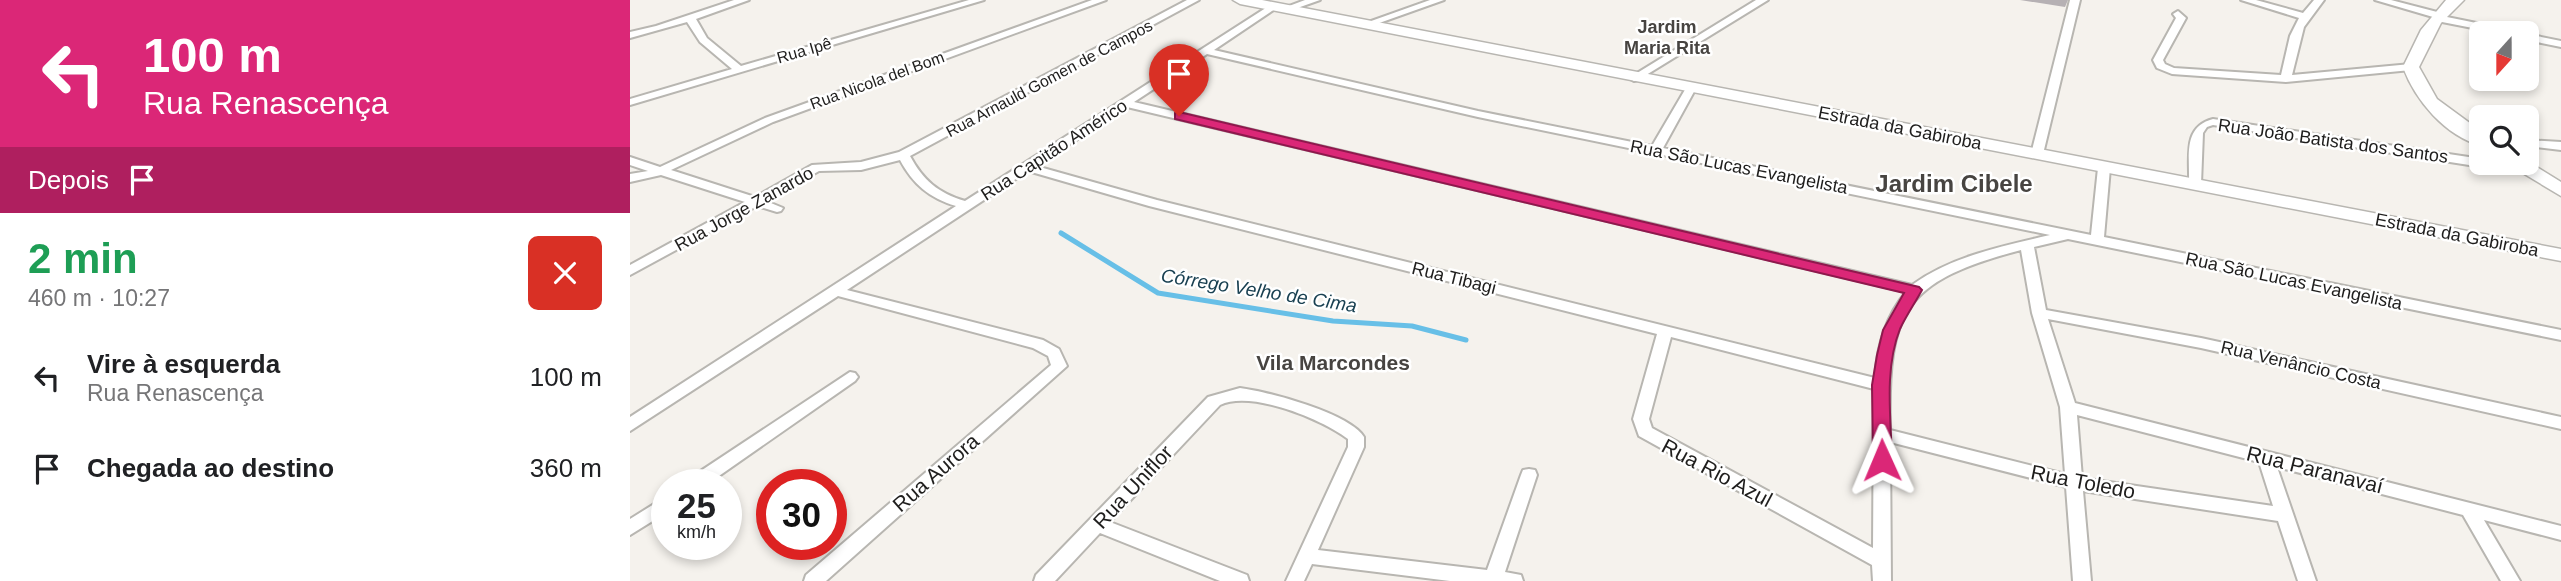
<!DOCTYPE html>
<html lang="pt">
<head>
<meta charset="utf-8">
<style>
	body { margin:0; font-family:Arial,sans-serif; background:#f2f2f2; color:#202124; height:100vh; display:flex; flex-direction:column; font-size:26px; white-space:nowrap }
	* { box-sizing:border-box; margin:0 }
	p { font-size:23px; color:#757577 }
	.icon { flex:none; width:38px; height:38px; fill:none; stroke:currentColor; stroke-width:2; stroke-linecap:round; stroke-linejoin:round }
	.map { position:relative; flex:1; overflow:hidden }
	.side { display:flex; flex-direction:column; background:#fff; width:630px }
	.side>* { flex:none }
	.hud { background:#db2777; color:#fff; overflow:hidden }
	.needle { width:46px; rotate:201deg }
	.buttons { position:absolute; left:1839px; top:21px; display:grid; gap:14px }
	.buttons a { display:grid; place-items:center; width:70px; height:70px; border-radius:10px; background:#fff; box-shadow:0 4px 10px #0003; font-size:35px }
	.speed { position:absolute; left:21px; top:469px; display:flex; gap:14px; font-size:35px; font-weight:700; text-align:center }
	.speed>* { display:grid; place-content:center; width:91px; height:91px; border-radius:50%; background:#fff; box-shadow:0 4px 10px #0003; line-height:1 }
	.speed small { font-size:18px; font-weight:400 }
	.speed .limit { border:10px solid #d22; background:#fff; color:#111 }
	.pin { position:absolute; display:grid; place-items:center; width:60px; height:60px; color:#fff; margin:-72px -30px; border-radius:50% 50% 50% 0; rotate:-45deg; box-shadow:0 0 7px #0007 }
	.pin .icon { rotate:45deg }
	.me { position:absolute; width:77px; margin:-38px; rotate:359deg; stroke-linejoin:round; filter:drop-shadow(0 0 5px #0008) }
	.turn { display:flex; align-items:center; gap:24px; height:147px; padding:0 28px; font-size:32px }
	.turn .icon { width:91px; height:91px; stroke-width:2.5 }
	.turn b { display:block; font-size:49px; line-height:60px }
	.then { display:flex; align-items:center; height:66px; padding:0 28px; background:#0003; gap:14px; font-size:26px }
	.round { display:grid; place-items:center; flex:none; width:74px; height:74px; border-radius:10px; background:#f2f2f2 }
	.headline { display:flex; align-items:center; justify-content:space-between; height:119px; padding:0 28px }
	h1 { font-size:42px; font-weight:700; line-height:52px; color:#1e9e55 }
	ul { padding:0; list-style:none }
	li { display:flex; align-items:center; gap:21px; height:91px; padding:0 28px }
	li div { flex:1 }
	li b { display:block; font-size:26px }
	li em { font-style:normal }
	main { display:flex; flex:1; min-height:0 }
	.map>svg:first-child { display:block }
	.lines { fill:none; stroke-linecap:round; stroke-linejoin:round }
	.stream { stroke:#67bfe7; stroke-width:5 }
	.street-casing { stroke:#b8b6b1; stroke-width:4 }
	.secondary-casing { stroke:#b8b6b1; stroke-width:3 }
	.primary-casing { stroke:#b8b6b1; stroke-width:3 }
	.street { fill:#fff; fill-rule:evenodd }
	.secondary { fill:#fff; fill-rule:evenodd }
	.primary { fill:#fff; fill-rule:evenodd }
	.wall { fill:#b6b1b4 }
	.route { fill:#db2777; stroke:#8e194d; stroke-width:2 }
	.labels { text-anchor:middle; stroke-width:5; stroke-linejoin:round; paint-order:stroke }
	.far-street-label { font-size:16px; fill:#1f1e1d; stroke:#fff }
	.far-quarter-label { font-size:18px; font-weight:bold; fill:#474441; stroke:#fff }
	.street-label { font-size:18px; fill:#1f1e1d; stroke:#fff }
	.water-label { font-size:19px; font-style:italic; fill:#1a4152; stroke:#fff }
	.quarter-label { font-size:21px; font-weight:bold; fill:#474441; stroke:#fff }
	.near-street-label { font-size:21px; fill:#1f1e1d; stroke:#fff }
	.district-label { font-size:24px; font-weight:bold; fill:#474441; stroke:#fff }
</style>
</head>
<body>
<main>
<section class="side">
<div class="hud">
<div class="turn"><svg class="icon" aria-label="left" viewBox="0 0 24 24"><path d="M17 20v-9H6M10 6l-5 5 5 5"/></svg><div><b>100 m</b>Rua Renascença</div></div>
<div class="then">Depois<svg class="icon" aria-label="arrive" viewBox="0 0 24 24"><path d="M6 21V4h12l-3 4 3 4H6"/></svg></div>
</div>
<div class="headline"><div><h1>2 min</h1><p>460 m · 10:27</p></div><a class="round" style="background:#d93025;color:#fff"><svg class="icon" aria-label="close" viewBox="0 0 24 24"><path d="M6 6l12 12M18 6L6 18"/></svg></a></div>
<ul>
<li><svg class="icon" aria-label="left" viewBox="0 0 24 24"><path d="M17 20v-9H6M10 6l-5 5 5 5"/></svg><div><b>Vire à esquerda</b><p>Rua Renascença</p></div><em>100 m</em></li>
<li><svg class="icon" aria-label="arrive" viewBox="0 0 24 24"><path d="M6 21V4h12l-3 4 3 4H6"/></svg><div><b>Chegada ao destino</b></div><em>360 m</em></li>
</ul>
</section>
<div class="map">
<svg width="1931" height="581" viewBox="0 0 1931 581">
	<rect width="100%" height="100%" fill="#f5f2ed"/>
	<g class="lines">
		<!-- stream -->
		<path class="stream" d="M431,233L528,293L703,321L782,326L836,340"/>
		<defs>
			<path id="street" d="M104,0H119L66,19L77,38L111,66L339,0H354L0,105V99L102,69L70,42L57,22L0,38V32L26,26Z
				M462,0H476L143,122L41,170L125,197L182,165L231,162L269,152L557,0H569L280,156C293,180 308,193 335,201L642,4L645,5V9L584,50L848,111L1022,146L1056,88L1061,85L1066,88L1033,148L1461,235L1468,168L1474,164L1480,168L1474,237L1931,330V340L1438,239L1404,247L1416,310L1571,338L1931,417V429L1571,348L1418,319L1445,403L1931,526V540L1854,520L1890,581H1871L1833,515L1647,467L1686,581H1668L1648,521L1453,491L1461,581H1443L1436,487L1260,442L1261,581H1243L1242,565L1009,436L1003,419L1027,334L519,206L398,171L217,290L413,340L429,349L437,366L196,581H174L176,575L421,365L418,356L403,348L208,296L0,431V417L326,206C299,198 283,184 270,160L231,170L189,171L136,201L153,208L151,211L147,212L127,206L0,275V265L115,202L31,175L0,182V174L18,171L0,165V157L30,167L135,118ZM577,54L848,117L1420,235C1373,246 1322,256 1282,285L504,102ZM497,107L1276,292C1255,317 1247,347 1245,378L527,200L406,166ZM1391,250L1402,313L1430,407L1435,474L1260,430C1257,310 1274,281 1391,250ZM1041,337L1244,389L1243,548L1022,428L1019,419ZM1447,415L1629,462L1643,506L1452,478Z
				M675,0H690L656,12L651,9Z
				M800,0H814L738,27L730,25Z
				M1126,0H1138L1008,80L1004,81L999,78Z
				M1440,0H1450L1413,154L1407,158L1401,154Z
				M1611,0H1626L1673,13L1684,0H1694L1674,27L1662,75L1781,64L1786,67L1781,70L1656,82L1542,74L1527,68L1523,60L1546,18L1543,14L1548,11L1556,18L1533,60L1535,64L1544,68L1651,75L1660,36L1669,18Z
				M1745,0H1761L1811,13L1812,16L1881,30L1886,33H1868L1807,21L1804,20L1803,17Z
				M1897,34L1931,41V47L1897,40Z
				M1583,119L1852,159V163L1894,164L1900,168L1894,172L1852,167L1583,125L1577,127L1573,133L1571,184L1569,187H1561L1559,184C1560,157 1552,127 1583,119Z
				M1897,140L1931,142V150L1897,146Z
				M220,372L225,373L228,377L225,381L76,485H55L57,480Z
				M610,388C639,392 719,413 734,437V447L688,550L857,570L891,475L893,470L899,469L905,470L907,475L875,572L891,575L893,581H820L682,564L674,581H656L718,447V439C692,419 621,390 590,405L480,522L617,575L619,581H590L470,533L425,581H404L406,575L578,397Z
				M37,496V512L0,535V519Z"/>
			<path id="secondary" d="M603,0H632L1931,249V261L610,4Z"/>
			<path id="primary" d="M1816,0H1834L1811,23L1789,67L1807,99L1852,132V146C1815,136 1785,100 1773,67L1791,30Z
				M1897,161L1931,182V196L1876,163Z"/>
		</defs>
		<!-- street casing -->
		<use href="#street" class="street-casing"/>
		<!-- secondary casing -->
		<use href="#secondary" class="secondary-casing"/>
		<!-- primary casing -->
		<use href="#primary" class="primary-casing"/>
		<!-- street -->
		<use href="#street" class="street"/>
		<!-- secondary -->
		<use href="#secondary" class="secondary"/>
		<!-- primary -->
		<use href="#primary" class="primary"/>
	</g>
	<!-- wall -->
	<path class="wall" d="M1390,0H1438L1435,7Z"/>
	<!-- route -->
	<path class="route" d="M549,112L1289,287L1292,290C1285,303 1276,316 1270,329C1254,369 1261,418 1262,460L1252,467L1243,460L1242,385L1247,355L1253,330L1274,293L545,119V113Z"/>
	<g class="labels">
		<!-- far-street labels -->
		<g class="far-street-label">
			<text transform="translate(174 50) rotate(-16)" y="6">Rua Ipê</text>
			<text transform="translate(419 78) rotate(-28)" y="6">Rua Arnauld Gomen de Campos</text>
			<text transform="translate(247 80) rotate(-20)" y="6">Rua Nicola del Bom</text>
		</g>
		<!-- far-quarter labels -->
		<g class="far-quarter-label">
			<text x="1037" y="33">Jardim<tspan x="1037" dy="21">Maria Rita</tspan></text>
		</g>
		<!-- street labels -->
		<g class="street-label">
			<text transform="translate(1270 128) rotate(11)" y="6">Estrada da Gabiroba</text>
			<text transform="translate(1703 141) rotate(8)" y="6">Rua João Batista dos Santos</text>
			<text transform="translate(424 150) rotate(-33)" y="6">Rua Capitão Américo</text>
			<text transform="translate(1109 167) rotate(11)" y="6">Rua São Lucas Evangelista</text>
			<text transform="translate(114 209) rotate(-29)" y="6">Rua Jorge Zanardo</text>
			<text transform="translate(1827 235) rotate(11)" y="6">Estrada da Gabiroba</text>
			<text transform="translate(824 278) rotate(14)" y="6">Rua Tibagi</text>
			<text transform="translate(1664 281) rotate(12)" y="6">Rua São Lucas Evangelista</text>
			<text transform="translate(1671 365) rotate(13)" y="6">Rua Venâncio Costa</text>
		</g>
		<!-- water labels -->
		<g class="water-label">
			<text transform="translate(629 290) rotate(9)" y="7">Córrego Velho de Cima</text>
		</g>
		<!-- quarter labels -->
		<g class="quarter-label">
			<text x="703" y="370">Vila Marcondes</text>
		</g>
		<!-- near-street labels -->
		<g class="near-street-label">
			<text transform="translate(1685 470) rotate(14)" y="7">Rua Paranavaí</text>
			<text transform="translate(306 473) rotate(-41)" y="7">Rua Aurora</text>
			<text transform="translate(1087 473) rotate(28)" y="7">Rua Rio Azul</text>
			<text transform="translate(1453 482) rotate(11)" y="7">Rua Toledo</text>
			<text transform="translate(503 487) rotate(-47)" y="7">Rua Uniflor</text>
		</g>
		<!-- district labels -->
		<g class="district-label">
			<text x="1324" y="192">Jardim Cibele</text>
		</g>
	</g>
</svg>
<div class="buttons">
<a><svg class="needle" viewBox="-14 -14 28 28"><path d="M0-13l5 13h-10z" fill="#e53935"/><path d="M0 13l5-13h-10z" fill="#757577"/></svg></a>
<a><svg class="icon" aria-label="search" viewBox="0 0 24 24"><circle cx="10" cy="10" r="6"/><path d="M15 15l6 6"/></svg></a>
</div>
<div class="speed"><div>25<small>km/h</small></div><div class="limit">30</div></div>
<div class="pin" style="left:549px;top:116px;background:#d93025"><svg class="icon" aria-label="arrive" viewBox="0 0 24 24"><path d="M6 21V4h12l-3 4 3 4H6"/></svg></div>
<svg class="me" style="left:1252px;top:460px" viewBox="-20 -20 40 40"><path d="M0-17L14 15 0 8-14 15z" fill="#db2777" stroke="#fff" stroke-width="4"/></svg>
</div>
</main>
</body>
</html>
